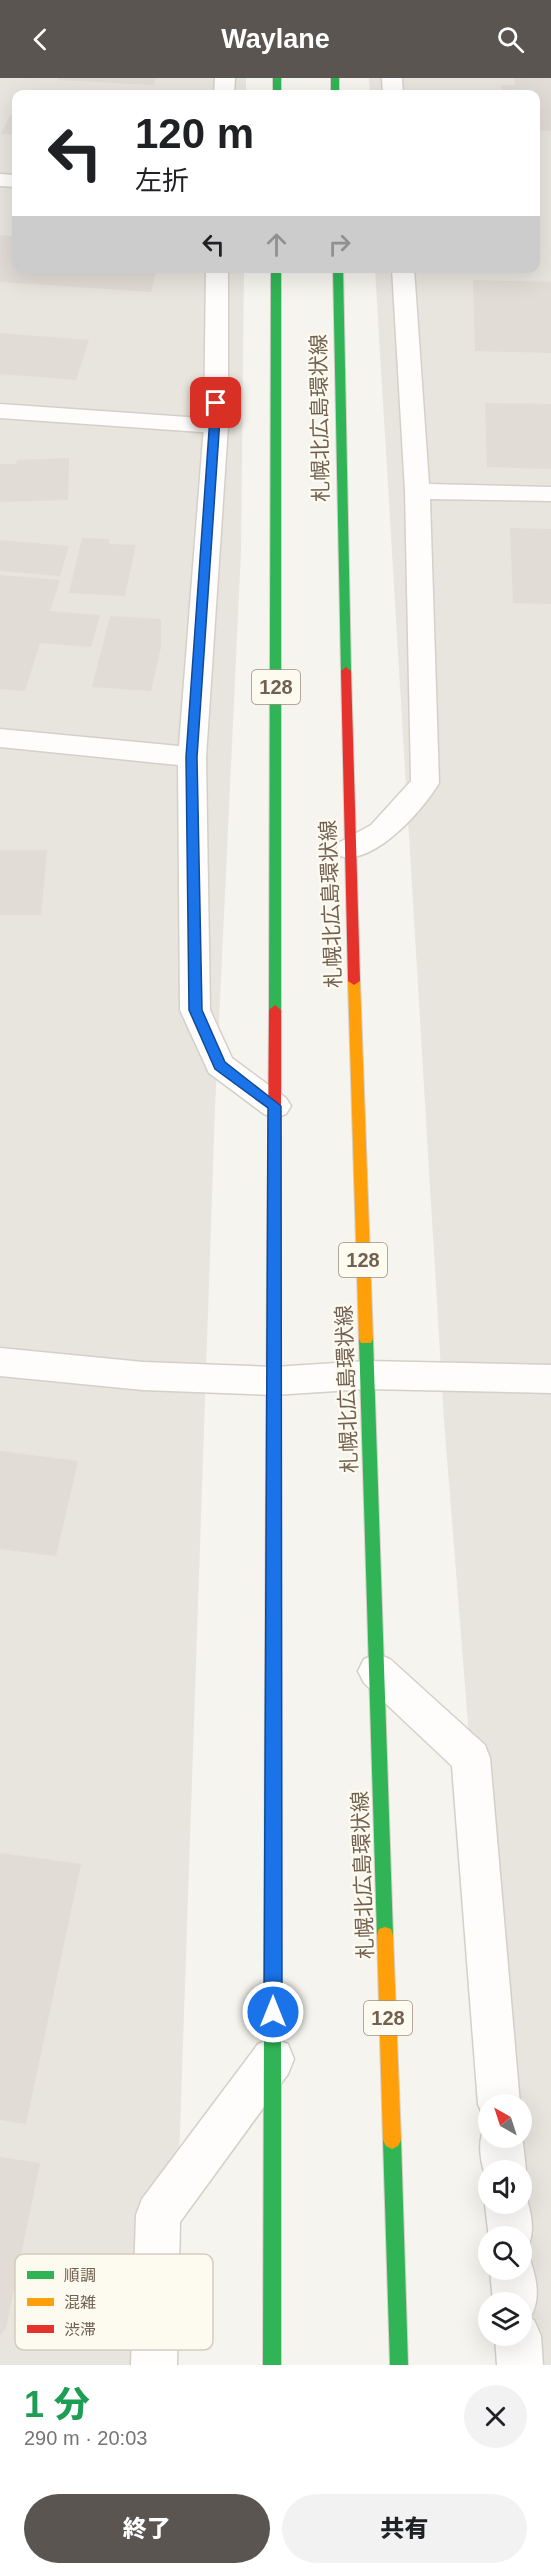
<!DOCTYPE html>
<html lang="ja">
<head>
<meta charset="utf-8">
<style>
	body { margin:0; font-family:Arial,"Noto Sans JP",sans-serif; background:#f2f2f2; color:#202124; height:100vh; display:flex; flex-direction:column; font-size:22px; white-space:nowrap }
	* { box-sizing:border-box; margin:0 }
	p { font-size:20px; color:#757577 }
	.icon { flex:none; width:33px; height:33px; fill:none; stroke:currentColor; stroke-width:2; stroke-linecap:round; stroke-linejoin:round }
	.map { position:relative; height:2287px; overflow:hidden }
	.side { display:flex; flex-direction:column; background:#fff; flex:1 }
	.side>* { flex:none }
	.guide { position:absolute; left:12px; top:12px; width:528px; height:183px; border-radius:12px; box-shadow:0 6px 24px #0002; background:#fff; color:#202124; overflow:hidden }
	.needle { width:39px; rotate:321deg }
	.tools { position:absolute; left:478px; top:2016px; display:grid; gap:12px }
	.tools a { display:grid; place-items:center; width:54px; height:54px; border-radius:50%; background:#fff; box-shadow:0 6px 24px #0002; font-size:30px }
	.pin { position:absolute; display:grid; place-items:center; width:51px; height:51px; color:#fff; margin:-26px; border-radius:12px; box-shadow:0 3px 9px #0006 }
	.me { position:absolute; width:66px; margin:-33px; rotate:0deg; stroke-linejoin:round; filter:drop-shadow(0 0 4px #0008) }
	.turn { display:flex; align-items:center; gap:21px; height:126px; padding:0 24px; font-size:27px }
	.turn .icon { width:78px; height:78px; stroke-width:2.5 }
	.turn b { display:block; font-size:42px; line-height:51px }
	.lanes { display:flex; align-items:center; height:57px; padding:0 24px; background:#0003; justify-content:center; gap:30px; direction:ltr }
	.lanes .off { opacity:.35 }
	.round { display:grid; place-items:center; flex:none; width:63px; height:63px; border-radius:32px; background:#f2f2f2 }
	.overview { display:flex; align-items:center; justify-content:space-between; height:102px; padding:0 24px }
	h1 { font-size:36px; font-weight:800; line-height:45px; color:#1e9e55 }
	.cta { display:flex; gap:12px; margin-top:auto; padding:12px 24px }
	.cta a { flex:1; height:69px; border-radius:36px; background:#5a5551; color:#fff; font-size:24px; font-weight:800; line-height:69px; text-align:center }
	.cta a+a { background:#f2f2f2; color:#202124 }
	header { display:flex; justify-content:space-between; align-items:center; height:78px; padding:0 24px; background:#5a5551; color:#fff; font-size:27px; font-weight:800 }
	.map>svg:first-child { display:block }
	.industrial { fill:#e8e5de }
	.building { fill:#e1dcd5 }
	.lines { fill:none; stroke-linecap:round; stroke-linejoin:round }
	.lane-casing { stroke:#d4d0c9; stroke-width:3 }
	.street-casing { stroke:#d4d0c9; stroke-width:3 }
	.fast-casing { stroke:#d5cfc8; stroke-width:2 }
	.slow-casing { stroke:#d5cfc8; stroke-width:2 }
	.jam-casing { stroke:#d5cfc8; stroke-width:2 }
	.lane { fill:#fefdfc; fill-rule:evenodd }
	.street { fill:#fefdfc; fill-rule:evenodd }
	.fast { fill:#30b455; fill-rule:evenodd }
	.slow { fill:#ff9f0a; fill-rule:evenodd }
	.jam { fill:#e5322d; fill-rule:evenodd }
	.route { fill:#1a73e8; stroke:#114b97; stroke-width:1.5 }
	.labels { text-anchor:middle; stroke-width:4.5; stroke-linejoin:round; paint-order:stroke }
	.shield { fill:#fdfaf0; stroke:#9c8f80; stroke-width:1.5 }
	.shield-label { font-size:20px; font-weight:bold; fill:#726150 }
	.street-label { font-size:21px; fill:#726150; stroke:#fdfaf0 }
	.key { fill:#fdfaf0; stroke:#d3ccc0; stroke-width:1.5 }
	.key-label { font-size:16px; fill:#726150 }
</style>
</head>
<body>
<header><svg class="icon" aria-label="back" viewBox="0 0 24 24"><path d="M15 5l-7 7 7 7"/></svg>Waylane<svg class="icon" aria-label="search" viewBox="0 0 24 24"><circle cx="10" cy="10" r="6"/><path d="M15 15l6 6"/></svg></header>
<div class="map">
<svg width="551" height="2287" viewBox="0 0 551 2287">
	<rect width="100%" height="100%" fill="#f6f4ee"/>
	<!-- industrial -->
	<path class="industrial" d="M0,0H246V16H16V190L244,191L241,473L215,1030L172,2287H0Z
		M369,0H551V2287H519L516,2258H522V2224H514L511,2192H522V2158H509L506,2126H522V2092H503L501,2060H522V2026H498L444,1342L375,191L536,190V16H370Z"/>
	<!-- building -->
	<path class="building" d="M58,0H156L154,7L58,2Z
		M514,0H551V53L536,52V16H502L501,7H515Z
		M10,37L16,38V57L1,56Z
		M0,157L16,158V190H157L151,214L0,204Z
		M473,202L551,204V275L475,273Z
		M0,255L89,262L76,302L0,296Z
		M485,325L551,326V391L487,389Z
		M69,380L68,422L0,424V386H16L17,382Z
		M510,450L551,451V526L513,525Z
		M82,460L109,461V466L136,467L125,518L69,515Z
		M0,462L69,468L60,498L0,493Z
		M0,497L60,502L50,533L100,537L91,569L40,565L25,613L0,611Z
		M110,538L161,541V569L151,613L92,609Z
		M0,772H47L41,837H0Z
		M0,1373L78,1383L56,1478L0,1471Z
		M0,1775L81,1786L26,2046L0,2042Z
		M0,2079L40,2085L6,2250L0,2258Z"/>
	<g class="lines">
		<defs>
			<path id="lane" d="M0,326L216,341L224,343L227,348L224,353L216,355L0,340Z"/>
			<path id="street" d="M215,0H235L234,16H214Z
				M382,0H402L403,16H383Z
				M0,96L16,97V109L0,108Z
				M206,190H228V348L206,679L210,932L232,980L286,1020L291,1028L286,1036L275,1040L264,1036L209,995L180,932L178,687L0,669V651L179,668L204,348Z
				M392,190H414L429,406L551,409V423L430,421L439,705C423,732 374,788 340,778L336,771L340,764L371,747L411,703L405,413Z
				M0,1270L143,1284L274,1289L367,1283L551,1287V1315L367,1311L274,1317L143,1312L0,1298Z
				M377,1576L390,1581L485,1667L490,1680L520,2026H489V2043L484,2041L478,2026L452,1688L364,1605L358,1593L364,1581Z
				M273,1960L288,1966L294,1981L288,1996L180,2144L177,2287H131L136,2137L142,2121L258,1966Z
				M489,2044V2060H522V2056L526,2092L522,2101V2092H489V2107C481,2090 474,2059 489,2044Z
				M522,2110C531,2128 538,2158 524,2174L528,2176C536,2197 542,2220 530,2240L534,2242L541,2258L543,2287H497L495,2258H522V2224H493L490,2192H522V2158H489V2161L485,2126L489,2116V2126H522Z"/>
			<path id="fast" d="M273,0H281V16H273Z
				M331,0H339V16H331Z
				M271,190H281V932L275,937L269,932Z
				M333,190H343L351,593L346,597L341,593Z
				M366,1255L371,1257L373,1261L393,1857L391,1863L385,1865L379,1863L377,1857L359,1261L361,1257Z
				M273,1589L279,1591L281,1596V2287H263L265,1596L267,1591Z
				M392,2053L398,2056L401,2062L408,2287H390L383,2062L386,2056Z"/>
			<path id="slow" d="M354,899L360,903L373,1261L371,1265H361L359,1261L348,903Z
				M274,1187L279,1188L281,1192V1596L279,1601L273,1603L267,1601L265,1596L267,1192L269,1188Z
				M385,1849L391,1851L393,1857L401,2062L398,2068L392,2071L386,2068L383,2062L377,1857L379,1851Z"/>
			<path id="jam" d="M346,589L351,593L360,903L354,907L348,903L341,593Z
				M275,927L281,932V1192L279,1196H269L267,1192L269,932Z"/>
		</defs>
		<!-- lane casing -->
		<use href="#lane" class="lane-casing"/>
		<!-- street casing -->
		<use href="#street" class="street-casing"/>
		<!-- fast casing -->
		<use href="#fast" class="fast-casing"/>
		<!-- slow casing -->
		<use href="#slow" class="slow-casing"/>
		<!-- jam casing -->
		<use href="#jam" class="jam-casing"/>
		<!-- lane -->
		<use href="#lane" class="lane"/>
		<!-- street -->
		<use href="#street" class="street"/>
		<!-- fast -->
		<use href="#fast" class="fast"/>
		<!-- slow -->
		<use href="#slow" class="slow"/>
		<!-- jam -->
		<use href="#jam" class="jam"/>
	</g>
	<!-- route -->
	<path class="route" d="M216,322L221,325L197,679L202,932L225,984L281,1028L282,1934L279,1940L273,1943L267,1940L264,1934L268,1030L215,991L189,932L186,679L211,325Z"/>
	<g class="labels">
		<!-- shield labels -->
		<g class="shield">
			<rect x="252" y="592" width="48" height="34" rx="4.5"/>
			<rect x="339" y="1165" width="48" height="34" rx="4.5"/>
			<rect x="364" y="1923" width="48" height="34" rx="4.5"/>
		</g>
		<g class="shield-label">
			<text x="276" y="616">128</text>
			<text x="363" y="1189">128</text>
			<text x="388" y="1947">128</text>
		</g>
		<!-- street labels -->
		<g class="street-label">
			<text transform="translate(320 340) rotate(-91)" y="7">札幌北広島環状線</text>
			<text transform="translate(331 826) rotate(-92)" y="7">札幌北広島環状線</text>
			<text transform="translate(347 1311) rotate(-92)" y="7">札幌北広島環状線</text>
			<text transform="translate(363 1797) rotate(-92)" y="7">札幌北広島環状線</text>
		</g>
	</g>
	<!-- legend -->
	<rect x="15" y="2176" width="198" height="96" rx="9" class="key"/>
	<rect x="27" y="2193" width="27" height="8" fill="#30b455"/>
	<rect x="27" y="2220" width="27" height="8" fill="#ff9f0a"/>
	<rect x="27" y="2247" width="27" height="8" fill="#e5322d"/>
	<g class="key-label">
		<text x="64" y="2203">順調</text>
		<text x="64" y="2230">混雑</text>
		<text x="64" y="2257">渋滞</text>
	</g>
</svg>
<div class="tools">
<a><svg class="needle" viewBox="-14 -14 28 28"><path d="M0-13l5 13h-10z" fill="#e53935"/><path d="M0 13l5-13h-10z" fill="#757577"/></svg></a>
<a><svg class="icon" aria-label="sound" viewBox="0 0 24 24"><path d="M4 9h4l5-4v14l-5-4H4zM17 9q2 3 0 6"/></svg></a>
<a><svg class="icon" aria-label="search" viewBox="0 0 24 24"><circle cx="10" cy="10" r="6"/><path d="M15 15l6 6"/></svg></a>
<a><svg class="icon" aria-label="layers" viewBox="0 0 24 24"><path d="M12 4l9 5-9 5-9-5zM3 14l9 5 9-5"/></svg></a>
</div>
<div class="pin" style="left:216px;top:325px;background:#d93025"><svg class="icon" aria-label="arrive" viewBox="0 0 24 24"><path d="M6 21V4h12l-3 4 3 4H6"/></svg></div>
<svg class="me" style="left:273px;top:1934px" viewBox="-20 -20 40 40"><circle r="17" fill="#1a73e8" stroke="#fff" stroke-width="3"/><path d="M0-11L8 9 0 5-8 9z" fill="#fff"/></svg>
<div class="guide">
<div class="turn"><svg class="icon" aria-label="left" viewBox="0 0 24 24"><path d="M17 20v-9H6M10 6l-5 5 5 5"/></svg><div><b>120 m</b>左折</div></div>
<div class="lanes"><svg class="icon" aria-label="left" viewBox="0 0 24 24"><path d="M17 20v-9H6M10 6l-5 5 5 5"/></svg><svg class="icon off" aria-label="ahead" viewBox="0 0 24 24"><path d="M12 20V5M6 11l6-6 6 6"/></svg><svg class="icon off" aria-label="right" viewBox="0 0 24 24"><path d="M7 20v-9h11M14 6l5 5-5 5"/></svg></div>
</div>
</div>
<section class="side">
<div class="overview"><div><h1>1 分</h1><p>290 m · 20:03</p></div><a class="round"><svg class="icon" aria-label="close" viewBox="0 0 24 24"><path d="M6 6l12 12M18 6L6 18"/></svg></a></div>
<div class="cta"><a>終了</a><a>共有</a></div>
</section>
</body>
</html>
